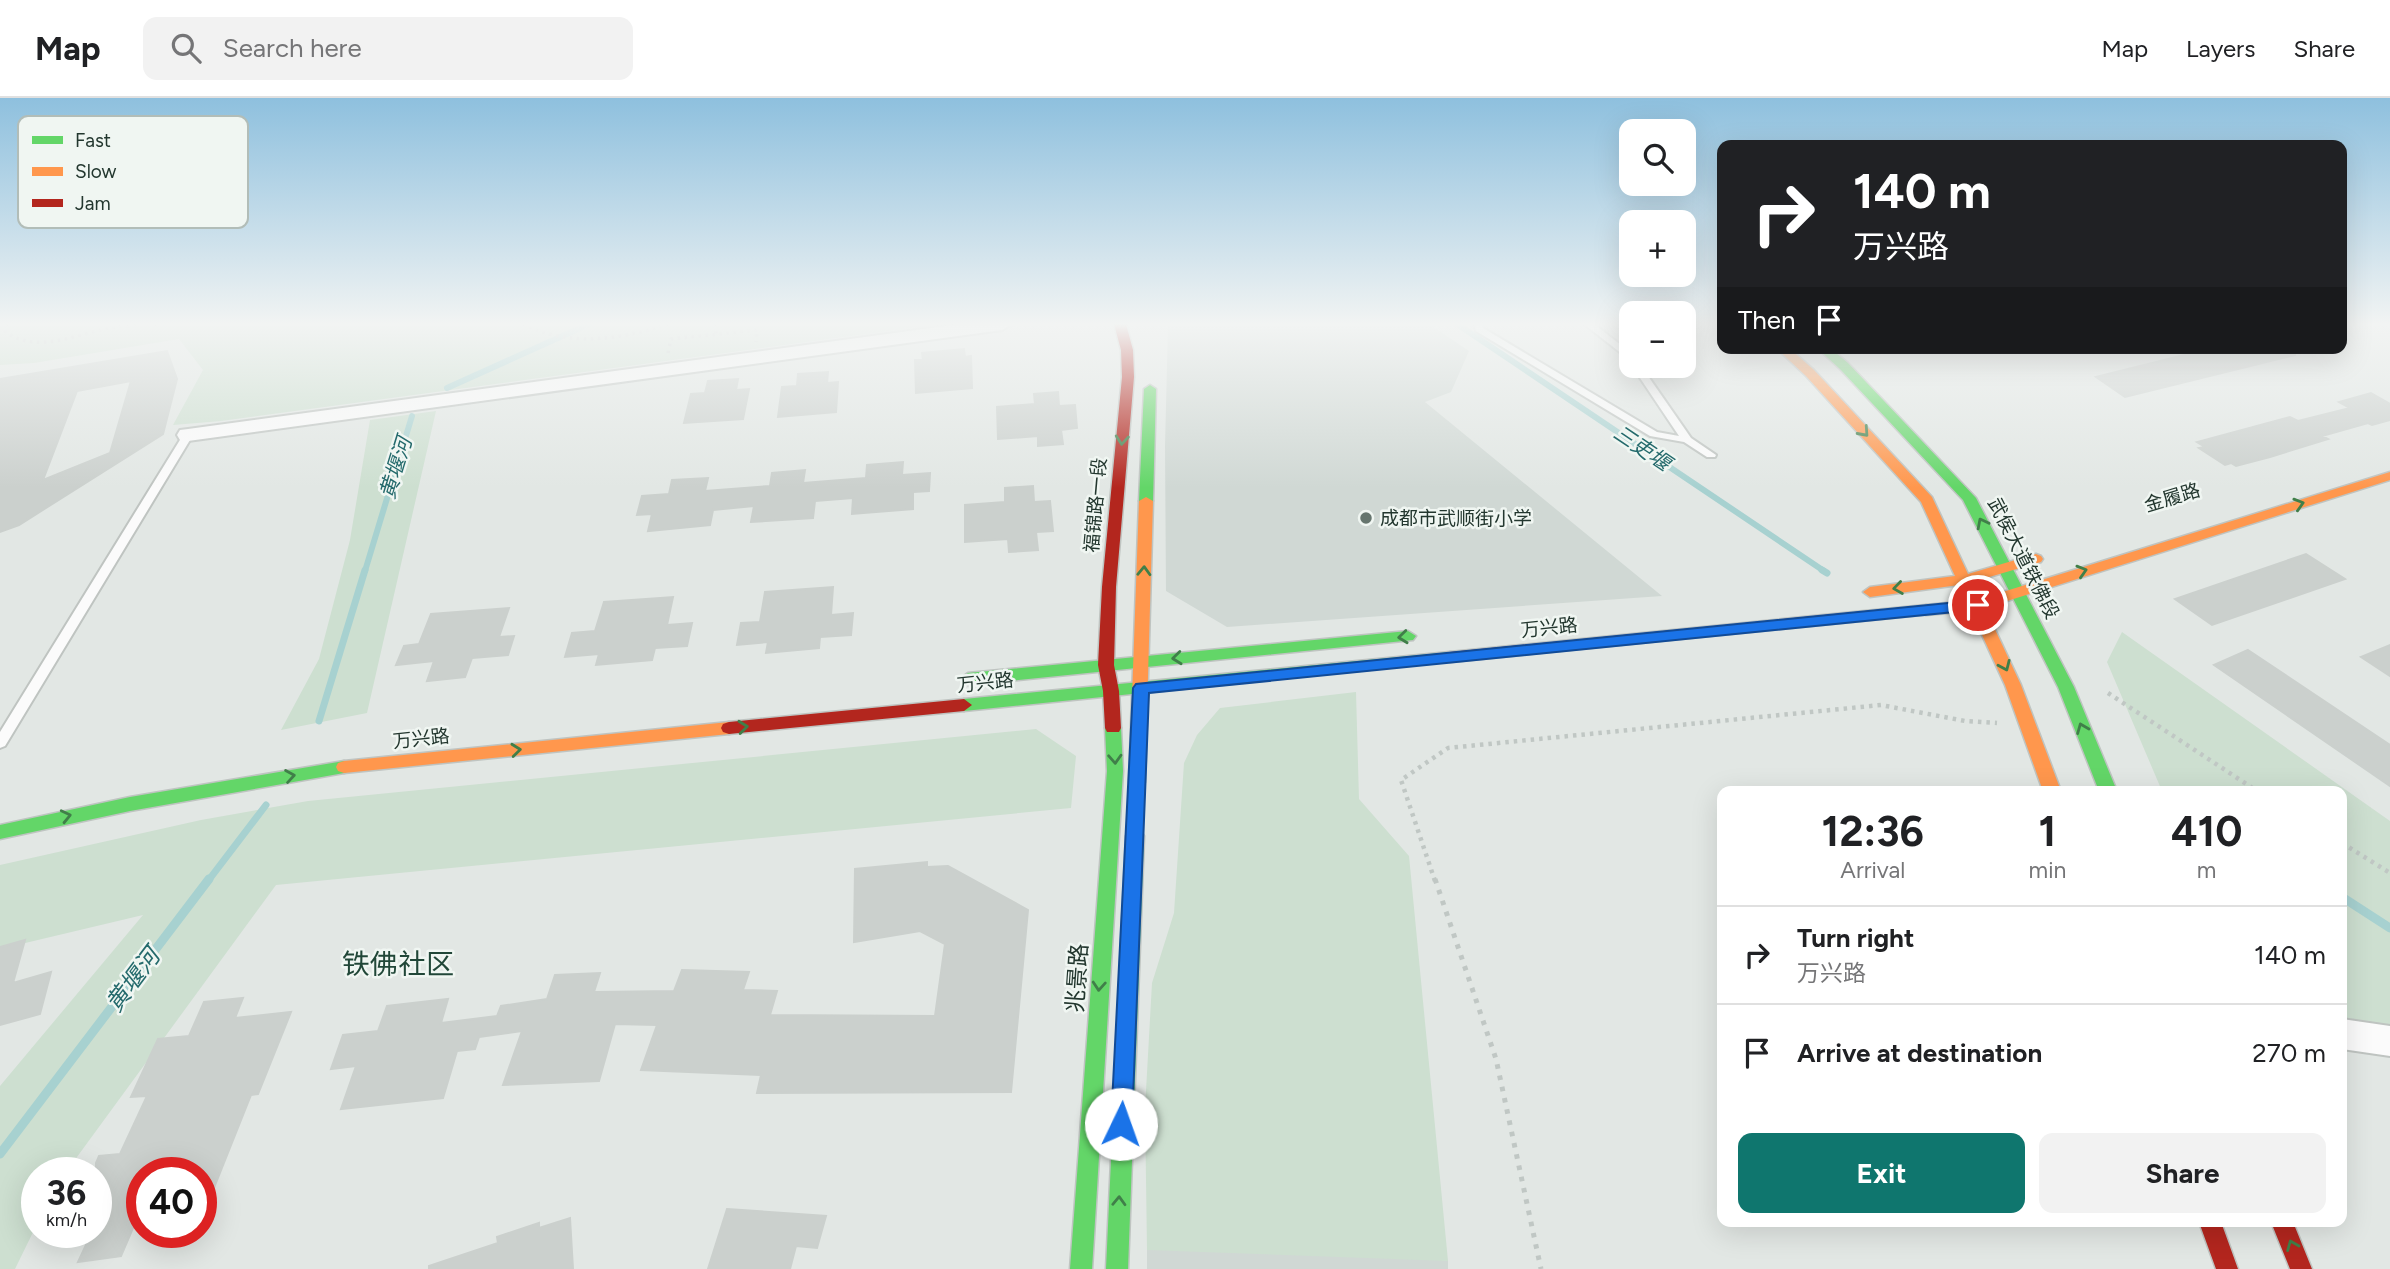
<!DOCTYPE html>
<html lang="en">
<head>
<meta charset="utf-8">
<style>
	body { margin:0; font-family:Figtree,"Noto Sans SC",sans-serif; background:#f2f2f2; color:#202124; height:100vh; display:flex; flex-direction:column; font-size:26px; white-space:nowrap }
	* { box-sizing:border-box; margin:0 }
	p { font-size:23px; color:#757577 }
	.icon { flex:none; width:38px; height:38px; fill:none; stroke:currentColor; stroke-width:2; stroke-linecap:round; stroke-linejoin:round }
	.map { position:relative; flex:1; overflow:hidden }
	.panel { position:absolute; left:1717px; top:688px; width:630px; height:441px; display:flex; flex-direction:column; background:#fff; border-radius:14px; box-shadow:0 7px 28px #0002 }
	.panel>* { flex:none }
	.top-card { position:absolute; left:1717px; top:42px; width:630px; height:214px; border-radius:14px; box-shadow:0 7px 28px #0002; background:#202124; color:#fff; overflow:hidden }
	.tools { position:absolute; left:1619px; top:21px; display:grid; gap:14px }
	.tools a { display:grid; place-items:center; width:77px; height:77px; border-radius:14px; background:#fff; box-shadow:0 7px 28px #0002; font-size:35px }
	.speed { position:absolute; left:21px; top:1059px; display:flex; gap:14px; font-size:35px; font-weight:700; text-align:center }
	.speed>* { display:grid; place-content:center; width:91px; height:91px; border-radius:50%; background:#fff; box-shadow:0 7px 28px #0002; line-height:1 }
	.speed small { font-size:18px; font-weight:400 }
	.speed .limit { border:10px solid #d22; background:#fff; color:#111 }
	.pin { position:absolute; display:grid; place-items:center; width:60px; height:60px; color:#fff; margin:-30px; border:4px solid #fff; border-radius:50%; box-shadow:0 2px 7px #0007 }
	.me { position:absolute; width:77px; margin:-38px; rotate:3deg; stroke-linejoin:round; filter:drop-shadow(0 0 5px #0008) }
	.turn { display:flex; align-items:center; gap:24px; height:147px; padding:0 21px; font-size:32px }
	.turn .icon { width:91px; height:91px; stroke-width:2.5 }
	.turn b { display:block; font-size:49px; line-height:60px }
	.then { display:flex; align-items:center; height:66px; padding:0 21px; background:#0003; gap:14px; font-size:26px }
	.eta { display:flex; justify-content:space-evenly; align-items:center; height:119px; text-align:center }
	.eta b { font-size:42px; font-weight:700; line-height:49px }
	.button { display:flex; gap:14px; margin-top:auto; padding:14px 21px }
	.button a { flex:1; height:80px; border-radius:14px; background:#0f766e; color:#fff; font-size:28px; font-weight:700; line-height:80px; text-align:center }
	.button a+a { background:#f2f2f2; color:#202124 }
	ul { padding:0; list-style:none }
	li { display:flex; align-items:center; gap:21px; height:98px; padding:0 21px; border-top:2px solid #e0e0e0 }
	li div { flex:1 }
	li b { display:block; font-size:26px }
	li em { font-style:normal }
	header { display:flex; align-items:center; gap:42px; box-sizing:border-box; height:98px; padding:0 35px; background:#fff; border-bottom:2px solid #e0e0e0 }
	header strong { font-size:33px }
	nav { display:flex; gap:38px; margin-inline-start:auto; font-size:24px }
	.search { width:490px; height:63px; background:#f2f2f2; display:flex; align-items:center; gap:18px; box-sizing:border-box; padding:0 24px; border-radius:14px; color:#757577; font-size:26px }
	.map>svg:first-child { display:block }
	.built { fill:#d0d8d4 }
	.green { fill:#cddfd0 }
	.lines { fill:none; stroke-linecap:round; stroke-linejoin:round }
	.stream-far2 { stroke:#a7d1d0; stroke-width:6 }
	.stream-far1 { stroke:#a7d1d0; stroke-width:7 }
	.stream { stroke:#a7d1d0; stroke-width:9 }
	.building { fill:#cbd0cd; stroke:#cbd0cd; stroke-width:2; fill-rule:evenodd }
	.lane-casing { stroke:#bfc4c1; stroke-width:4 }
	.street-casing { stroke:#bfc4c1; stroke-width:4 }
	.fast-casing { stroke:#bfc4c1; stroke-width:3 }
	.slow-casing { stroke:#bfc4c1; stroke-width:3 }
	.jam-casing { stroke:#bfc4c1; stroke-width:3 }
	.path-far2 { stroke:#c0c7c4; stroke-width:3.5; stroke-dasharray:2.5 4.5; stroke-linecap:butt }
	.path-far1 { stroke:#c0c7c4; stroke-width:4.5; stroke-dasharray:3.5 5; stroke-linecap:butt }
	.path { stroke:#c0c7c4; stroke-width:5; stroke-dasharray:4.5 7; stroke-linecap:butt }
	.lane { fill:#fbfbfb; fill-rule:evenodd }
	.street { fill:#fbfbfb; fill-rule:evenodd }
	.fast { fill:#63d668; fill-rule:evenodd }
	.slow { fill:#ff974d; fill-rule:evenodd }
	.jam { fill:#b3261e; fill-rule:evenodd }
	.oneway { stroke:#407f49 }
	.route { fill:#1a73e8; stroke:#114b97; stroke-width:2 }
	.poi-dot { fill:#66756e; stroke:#f0f6f2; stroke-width:2.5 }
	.labels { text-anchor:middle; stroke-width:5; stroke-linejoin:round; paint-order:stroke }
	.street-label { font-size:19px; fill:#23372f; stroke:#f0f6f2 }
	.poi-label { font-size:19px; fill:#23372f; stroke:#f0f6f2; text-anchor:start }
	.water-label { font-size:21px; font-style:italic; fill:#246a6c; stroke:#f0f6f2 }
	.near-street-label { font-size:23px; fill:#23372f; stroke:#f0f6f2 }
	.near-water-label { font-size:24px; font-style:italic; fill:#246a6c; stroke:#f0f6f2 }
	.near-quarter-label { font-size:28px; fill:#214738; stroke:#f0f6f2 }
	.key { fill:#f0f6f2; stroke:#b2bdb8; stroke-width:2 }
	.key-label { font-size:19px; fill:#23372f }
</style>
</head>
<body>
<header>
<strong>Map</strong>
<div class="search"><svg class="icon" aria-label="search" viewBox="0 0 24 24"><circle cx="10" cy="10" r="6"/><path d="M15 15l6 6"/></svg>Search here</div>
<nav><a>Map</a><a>Layers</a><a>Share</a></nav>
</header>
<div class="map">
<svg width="2390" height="1171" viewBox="0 0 2390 1171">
	<rect width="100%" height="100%" fill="#e2e7e4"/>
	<!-- built -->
	<path class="built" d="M1179,226H1429L1469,253L1451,294L1425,304L1662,498L1227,529L1166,493L1165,348L1168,227Z
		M1342,1149L1448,1163V1171H1147V1152Z"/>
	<!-- green -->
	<path class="green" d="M0,226H940L221,323L173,327L203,272L179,241L34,265L0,267Z
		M436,313L367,615L281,632L319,561L350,442L370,322Z
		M2122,534L2390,723V930L2342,924V693H2162L2107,564Z
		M1356,594L1359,701L1409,758L1448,1163L1147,1152L1145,1011L1152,885L1174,815L1184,665L1197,637L1220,610Z
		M1036,631L1076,658L1071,710L276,787L66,1074H37V1126L15,1171H0V988L143,817L0,851V767L201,722L308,703Z"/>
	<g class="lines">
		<!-- stream-far2 -->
		<path class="stream-far2" d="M1457,226L1824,473
			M447,290L589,226
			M365,473L412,318"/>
		<!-- stream-far1 -->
		<path class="stream-far1" d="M1822,472L1827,475
			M319,623L365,472
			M208,783L266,707"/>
		<!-- stream -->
		<path class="stream" d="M2342,799L2390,830
			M0,1056L209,781"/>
	</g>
	<!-- building -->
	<path class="building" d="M2212,250L2225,256L2247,250H2294L2295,257L2125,299L2096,279Z
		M964,251L965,259L971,258L972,290L916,295L915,262H923L922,255Z
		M167,253L177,281L163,336L19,427L0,434V281ZM131,283L110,355L43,382L77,293Z
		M828,274L827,285L838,284L836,314L778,319L782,289L797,288L798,276Z
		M738,281L736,292L749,291L743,321L684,325L691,296L705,295L708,283Z
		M1058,294L1059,308L1075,307L1077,330L1061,332L1063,346L1038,348V338L998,341L997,309L1035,306L1034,296Z
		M2371,295L2390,306V322L2372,327L2368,325L2322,338L2328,341L2270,359L2236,368L2231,365L2225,367L2199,350L2205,349L2197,344L2290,319L2298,323L2350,310L2339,304Z
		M903,364L902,377L930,375L929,393L913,394V411L852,416L853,400L815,403L813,420L751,424L754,408L713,412L710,427L648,433L652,416L637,417L642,398L669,396L672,382L708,380L705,393L770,388L772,375L805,372L803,385L866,380L867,367Z
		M1033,388L1034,404L1050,403L1053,433L1036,434L1038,452L1009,454L1008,441L965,444V407L1005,404V390Z
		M2306,456L2345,481L2212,527L2175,501Z
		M833,489L831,517L853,515L851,537L820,539L819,550L766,555L768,544L737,547L741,525L760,524L765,494Z
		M673,499L667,527L692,525L687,548L655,550L652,562L596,567L599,556L565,559L572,535L595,533L604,504Z
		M509,510L499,539L514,538L508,557L472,560L465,579L427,583L434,563L396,567L404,548L419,546L431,516Z
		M2390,547V578L2361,559Z
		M2248,552L2390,647V688L2214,567Z
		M927,764V769L948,768L1028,812L1011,994L757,995L761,977L641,972L657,927L615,926L599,983L503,987L522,933L479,939L475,951L457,953L443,1000L341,1011L356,968L331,971L343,937L378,933L387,908L448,901L441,925L497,918L501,908L547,901L555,877L600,875L594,894L674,893L682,872L749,874L743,892L777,893L770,917L935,918L945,846L920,833L854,844L855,771Z
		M25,842L13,885L51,874L40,916L0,927V849Z
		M243,900L235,920L291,914L258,996L251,997L202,1120L201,1074H142V1109L121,1158L78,1164L92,1134H96V1065L99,1058L120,1056L147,998L131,999L158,941L189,938L204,904Z
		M727,1111L826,1118L817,1150L796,1148L790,1171H708Z
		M570,1120L573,1171H429V1168L498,1145L497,1139L539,1125V1130Z"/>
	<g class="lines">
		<defs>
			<path id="lane" d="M1474,226H1482L1483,230L1657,334L1679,338L1632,268H1641L1691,340L1716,357L1715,359H1707L1684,344L1650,338L1476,233Z
				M1584,226H1594L1631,255V263Z
				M188,334L193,337L5,648L0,650V634L183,337Z"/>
			<path id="street" d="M960,226H1012L1002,232L188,343L180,342L177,337L180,332L188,331Z
				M2342,921L2390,928V958L2342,951Z"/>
			<path id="fast" d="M1817,250H1830L1848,265L1976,400L2074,589L2117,693H2099L2058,589L1963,402L1840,271Z
				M1150,287L1156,291L1153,403L1146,407L1139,403L1144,291Z
				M1408,533L1416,538L1413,542L968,587L960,581L968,575Z
				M1450,554L1455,555L1458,559L1455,563L964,613L956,607L964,601Z
				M1113,624L1119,626L1121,630L1123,673L1092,1171H1070L1107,673L1105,630L1107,626Z
				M344,663L350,665L352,669L350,673L344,675L130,713L0,741V727L130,699Z
				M1135,731L1141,733L1144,738L1128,1171H1106L1126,738L1129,733Z"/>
			<path id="slow" d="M1776,250H1789L1814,272L1932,399L1968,476L2036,456L2041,458L2043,461L2041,464L1972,484L1980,501L2390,374V382L1985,510L2021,587L2061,693H2043L2005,587L1971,513L1926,517L1919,512L1926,507L1967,503L1959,487L1870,499L1863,494L1870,489L1955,478L1921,404L1806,278Z
				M1146,399L1153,403L1145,684L1143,689H1131L1129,684L1139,403Z
				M729,624L735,626L737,630L735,634L729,636L344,675L338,673L336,669L338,665L344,663Z"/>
			<path id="jam" d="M1114,226H1126L1133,252L1134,279L1116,489L1114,567L1119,593L1121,630L1119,634H1107L1105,630L1103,593L1098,567L1102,489L1122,279L1121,252Z
				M1926,507L1931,508L1933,512L1931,516L1450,564L1442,559L1450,554Z
				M964,601L972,607L964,613L729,636L723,634L721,630L723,626L729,624Z
				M2199,1124H2221L2238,1171H2216Z
				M2271,1124H2293L2312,1171H2290Z"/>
		</defs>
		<!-- lane casing -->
		<use href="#lane" class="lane-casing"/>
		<!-- street casing -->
		<use href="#street" class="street-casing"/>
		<!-- fast casing -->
		<use href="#fast" class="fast-casing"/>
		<!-- slow casing -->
		<use href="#slow" class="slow-casing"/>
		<!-- jam casing -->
		<use href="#jam" class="jam-casing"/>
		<!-- path-far2 -->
		<path class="path-far2" d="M8,226L5,233C35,257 76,236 110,230C127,227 146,228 164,226
			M523,226C571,250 620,241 670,226
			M716,226V236
			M668,255L671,241L757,232L756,244"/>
		<!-- path-far1 -->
		<path class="path-far1" d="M2108,595L2257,693
			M2342,745L2390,775
			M1435,783L1401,682L1448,650L1881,607L1965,623L1997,625"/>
		<!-- path -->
		<path class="path" d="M1435,781L1496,961L1541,1171"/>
		<!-- lane -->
		<use href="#lane" class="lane"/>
		<!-- street -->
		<use href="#street" class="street"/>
		<!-- fast -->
		<use href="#fast" class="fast"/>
		<!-- slow -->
		<use href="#slow" class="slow"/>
		<!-- jam -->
		<use href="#jam" class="jam"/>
	</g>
	<!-- one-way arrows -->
	<defs><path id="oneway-chevron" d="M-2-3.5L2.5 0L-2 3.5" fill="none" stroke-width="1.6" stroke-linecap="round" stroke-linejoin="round" transform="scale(1.75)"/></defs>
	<g class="oneway">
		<use href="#oneway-chevron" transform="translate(1864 334) rotate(48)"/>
		<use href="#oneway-chevron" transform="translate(1122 342) rotate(95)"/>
		<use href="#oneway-chevron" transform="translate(2299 406) rotate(-17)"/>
		<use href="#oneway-chevron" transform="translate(1982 425) rotate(-117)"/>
		<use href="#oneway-chevron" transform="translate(1144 473) rotate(-88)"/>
		<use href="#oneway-chevron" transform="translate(2082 473) rotate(-17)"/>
		<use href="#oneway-chevron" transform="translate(1898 490) rotate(172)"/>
		<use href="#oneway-chevron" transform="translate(1403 539) rotate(174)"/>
		<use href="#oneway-chevron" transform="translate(1177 560) rotate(174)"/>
		<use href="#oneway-chevron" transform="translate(2005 568) rotate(66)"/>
		<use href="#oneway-chevron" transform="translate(743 629) rotate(-6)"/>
		<use href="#oneway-chevron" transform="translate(2082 630) rotate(-112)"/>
		<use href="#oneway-chevron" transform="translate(516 652) rotate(-6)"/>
		<use href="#oneway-chevron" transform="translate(1115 661) rotate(87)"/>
		<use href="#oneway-chevron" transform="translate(290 678) rotate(-9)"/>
		<use href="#oneway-chevron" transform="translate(66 718) rotate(-13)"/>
		<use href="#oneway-chevron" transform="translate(1099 888) rotate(94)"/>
		<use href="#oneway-chevron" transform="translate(1119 1103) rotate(-88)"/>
		<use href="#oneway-chevron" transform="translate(2292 1147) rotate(-112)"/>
	</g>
	<!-- sky -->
	<linearGradient id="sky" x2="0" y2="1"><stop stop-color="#8ec0de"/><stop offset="0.58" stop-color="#f2f4f3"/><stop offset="1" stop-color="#f2f4f3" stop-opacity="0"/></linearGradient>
	<rect width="2390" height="390" fill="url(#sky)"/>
	<!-- route -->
	<path class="route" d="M1978,502L1984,504L1986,507L1984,511L1149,595L1132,1026L1129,1033L1121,1036L1114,1033L1111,1026L1133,590L1136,586Z"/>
	<!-- markers -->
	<circle class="poi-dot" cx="1366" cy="420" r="7"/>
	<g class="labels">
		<!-- street labels -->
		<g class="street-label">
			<text transform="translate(2172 399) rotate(-17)" y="7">金履路</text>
			<text transform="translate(1095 407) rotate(-85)" y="7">福锦路一段</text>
			<text transform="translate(2024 460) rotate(63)" y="7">武侯大道铁佛段</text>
			<text transform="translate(1549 529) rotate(-6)" y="7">万兴路</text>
			<text transform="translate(985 584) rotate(-6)" y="7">万兴路</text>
			<text transform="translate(421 640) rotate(-6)" y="7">万兴路</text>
		</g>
		<!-- poi labels -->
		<g class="poi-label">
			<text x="1380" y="427">成都市武顺街小学</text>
		</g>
		<!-- water labels -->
		<g class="water-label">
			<text transform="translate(1642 350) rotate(34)" y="7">三吏堰</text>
			<text transform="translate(396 370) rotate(-73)" y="7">黄堰河</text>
		</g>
		<!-- near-street labels -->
		<g class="near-street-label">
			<text transform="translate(1077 880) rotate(-86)" y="8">兆景路</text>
		</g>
		<!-- near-water labels -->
		<g class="near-water-label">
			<text transform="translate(133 882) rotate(-53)" y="8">黄堰河</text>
		</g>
		<!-- near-quarter labels -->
		<g class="near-quarter-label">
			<text x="398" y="876">铁佛社区</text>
		</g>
	</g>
	<!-- legend -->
	<rect x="18" y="18" width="230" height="112" rx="10" class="key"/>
	<rect x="32" y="38" width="31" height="8" fill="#63d668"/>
	<rect x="32" y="69" width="31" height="9" fill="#ff974d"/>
	<rect x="32" y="101" width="31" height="8" fill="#b3261e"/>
	<g class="key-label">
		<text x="75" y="49">Fast</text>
		<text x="75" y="80">Slow</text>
		<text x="75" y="112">Jam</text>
	</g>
</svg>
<div class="tools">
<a><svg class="icon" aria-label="search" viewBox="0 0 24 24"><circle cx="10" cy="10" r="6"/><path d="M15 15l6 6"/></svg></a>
<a>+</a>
<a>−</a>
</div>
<div class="speed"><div>36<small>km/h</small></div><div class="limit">40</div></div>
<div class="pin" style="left:1978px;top:507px;background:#d93025"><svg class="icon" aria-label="arrive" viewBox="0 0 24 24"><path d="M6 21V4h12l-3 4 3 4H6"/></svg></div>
<svg class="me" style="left:1121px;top:1026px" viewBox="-20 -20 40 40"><circle r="19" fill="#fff"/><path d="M0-13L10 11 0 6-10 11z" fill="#1a73e8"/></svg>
<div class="top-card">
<div class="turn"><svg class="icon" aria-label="right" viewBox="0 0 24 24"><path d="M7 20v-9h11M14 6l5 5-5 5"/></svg><div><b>140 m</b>万兴路</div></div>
<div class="then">Then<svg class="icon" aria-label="arrive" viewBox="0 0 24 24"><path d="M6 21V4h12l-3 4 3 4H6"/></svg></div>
</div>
<section class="panel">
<div class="eta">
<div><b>12:36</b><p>Arrival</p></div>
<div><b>1</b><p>min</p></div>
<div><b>410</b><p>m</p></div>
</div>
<ul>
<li><svg class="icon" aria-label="right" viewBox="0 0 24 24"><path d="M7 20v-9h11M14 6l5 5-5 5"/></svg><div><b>Turn right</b><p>万兴路</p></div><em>140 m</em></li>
<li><svg class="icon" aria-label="arrive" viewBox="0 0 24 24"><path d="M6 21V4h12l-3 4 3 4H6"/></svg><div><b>Arrive at destination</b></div><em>270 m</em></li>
</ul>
<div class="button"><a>Exit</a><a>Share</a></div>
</section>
</div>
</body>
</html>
